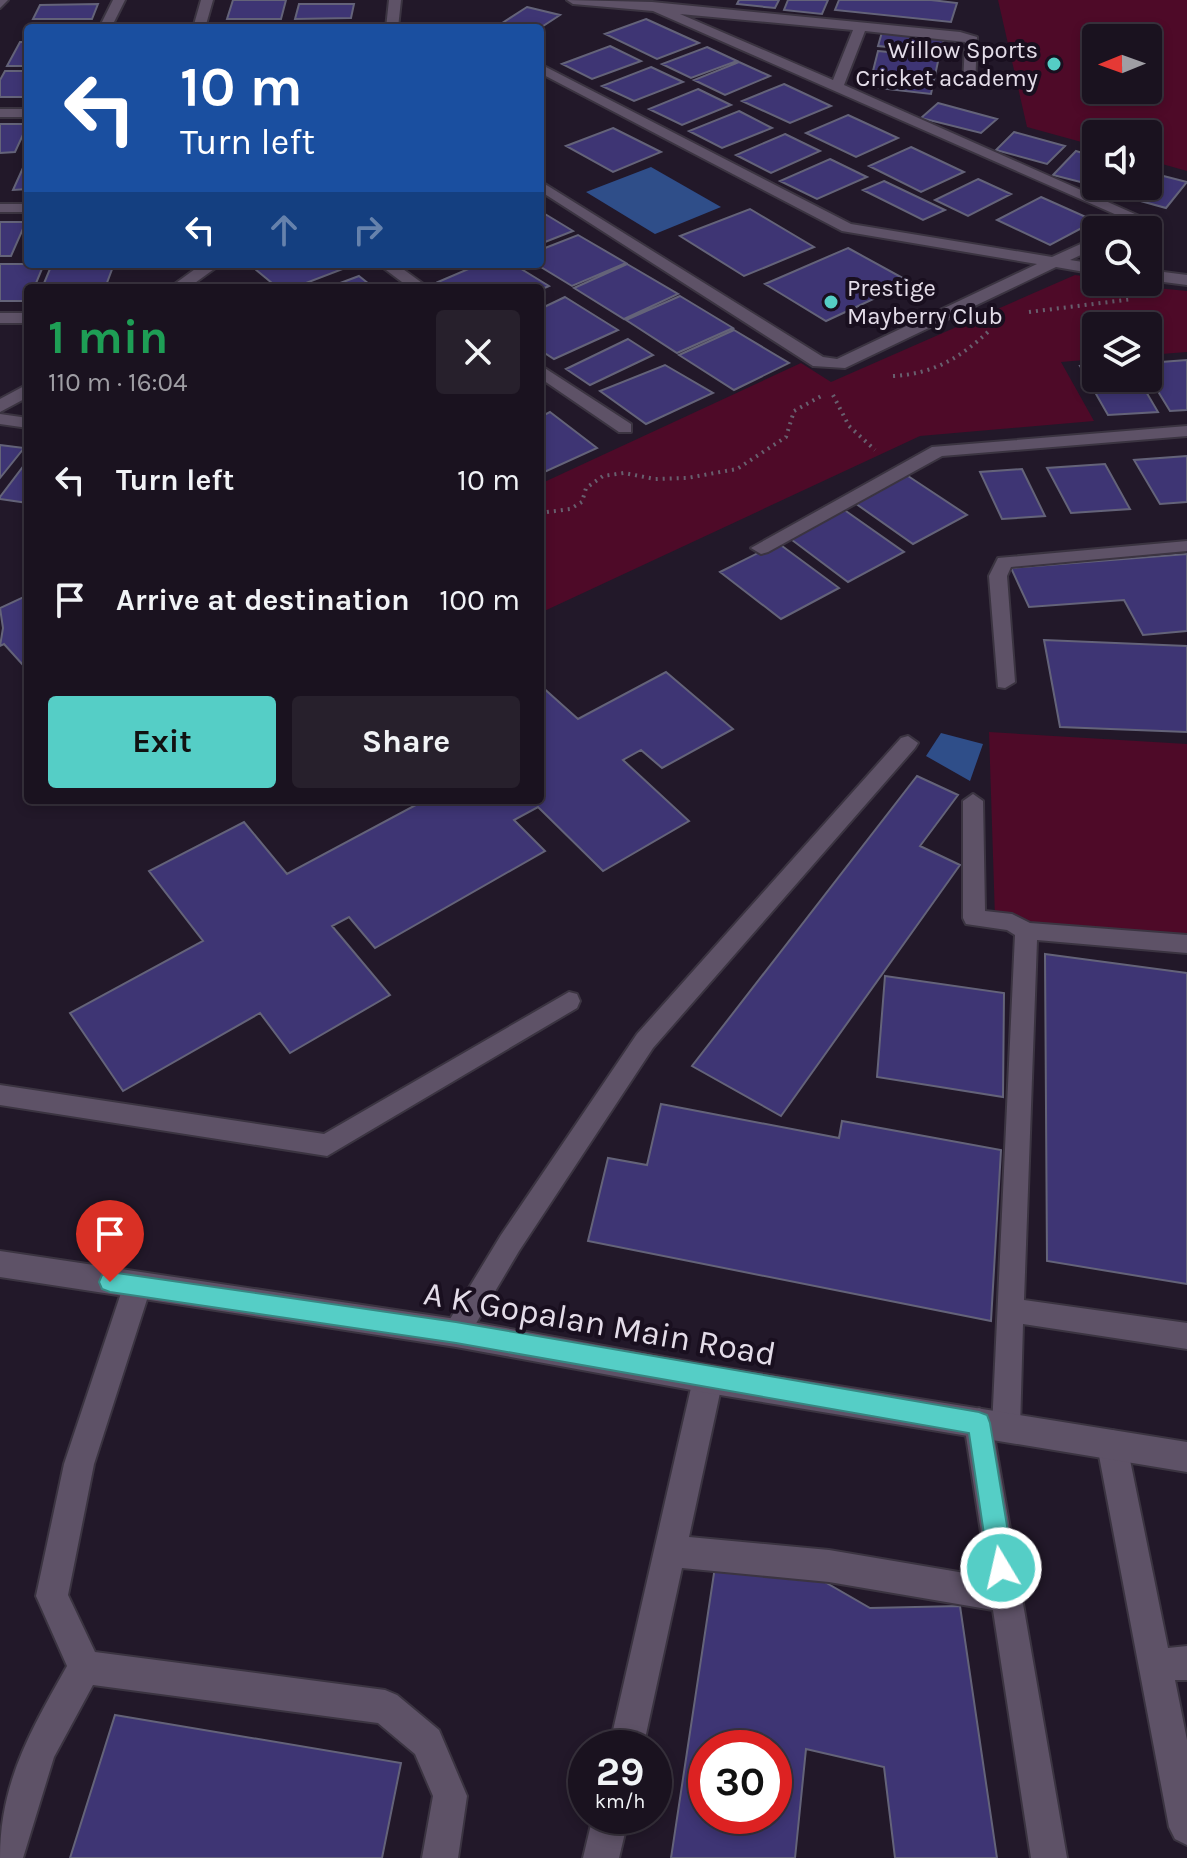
<!DOCTYPE html>
<html lang="en">
<head>
<meta charset="utf-8">
<style>
	body { margin:0; font-family:Karla,sans-serif; background:#27202c; color:#f1f3f6; height:100vh; display:flex; flex-direction:column; font-size:30px; white-space:nowrap }
	* { box-sizing:border-box; margin:0 }
	p { font-size:26px; color:#9f9ea4 }
	.icon { flex:none; width:44px; height:44px; fill:none; stroke:currentColor; stroke-width:2; stroke-linecap:round; stroke-linejoin:round }
	.map { position:relative; flex:1; overflow:hidden }
	.details { position:absolute; left:24px; top:284px; width:520px; height:520px; display:flex; flex-direction:column; background:#1a121f; border-radius:8px; box-shadow:0 4px 12px #0003,0 0 0 2px #38323d }
	.details>* { flex:none }
	.banner { position:absolute; left:24px; top:24px; width:520px; height:244px; border-radius:8px; box-shadow:0 4px 12px #0003,0 0 0 2px #38323d; background:#1a4fa0; color:#fff; overflow:hidden }
	.needle { width:52px; rotate:269deg }
	.tools { position:absolute; left:1082px; top:24px; display:grid; gap:16px }
	.tools a { display:grid; place-items:center; width:80px; height:80px; border-radius:8px; background:#1a121f; box-shadow:0 4px 12px #0003,0 0 0 2px #38323d; font-size:40px }
	.speed { position:absolute; left:568px; top:1730px; display:flex; gap:16px; font-size:40px; font-weight:700; text-align:center }
	.speed>* { display:grid; place-content:center; width:104px; height:104px; border-radius:50%; background:#1a121f; box-shadow:0 4px 12px #0003,0 0 0 2px #38323d; line-height:1 }
	.speed small { font-size:20px; font-weight:400 }
	.speed .limit { border:12px solid #d22; background:#fff; color:#111 }
	.pin { position:absolute; display:grid; place-items:center; width:68px; height:68px; color:#fff; margin:-82px -34px; border-radius:50% 50% 50% 0; rotate:-45deg; box-shadow:0 0 8px #0007 }
	.pin .icon { rotate:45deg }
	.me { position:absolute; width:88px; margin:-44px; rotate:351deg; stroke-linejoin:round; filter:drop-shadow(0 0 6px #0008) }
	.turn { display:flex; align-items:center; gap:28px; height:168px; padding:0 24px; font-size:36px }
	.turn .icon { width:104px; height:104px; stroke-width:2.5 }
	.turn b { display:block; font-size:56px; line-height:68px }
	.lanes { display:flex; align-items:center; height:76px; padding:0 24px; background:#0003; justify-content:center; gap:40px; direction:ltr }
	.lanes .off { opacity:.35 }
	.round { display:grid; place-items:center; flex:none; width:84px; height:84px; border-radius:8px; background:#27202c }
	.head { display:flex; align-items:center; justify-content:space-between; height:136px; padding:0 24px }
	h1 { font-size:48px; font-weight:700; line-height:60px; color:#1e9e55 }
	.primary-button { display:flex; gap:16px; margin-top:auto; padding:16px 24px }
	.primary-button a { flex:1; height:92px; border-radius:8px; background:#55cec6; color:#111; font-size:32px; font-weight:700; line-height:92px; text-align:center }
	.primary-button a+a { background:#27202c; color:#f1f3f6 }
	ul { padding:0; list-style:none }
	li { display:flex; align-items:center; gap:24px; height:120px; padding:0 24px }
	li div { flex:1 }
	li b { display:block; font-size:30px }
	li em { font-style:normal }
	.map>svg:first-child { display:block }
	.green { fill:#4e0a28; fill-rule:evenodd }
	.water { fill:#2f4e89 }
	.building { fill:#3e3574; stroke:#646379; stroke-width:2; fill-rule:evenodd }
	.lines { fill:none; stroke-linecap:round; stroke-linejoin:round }
	.service-casing { stroke:#3b3441; stroke-width:4 }
	.minor-casing { stroke:#3b3441; stroke-width:4 }
	.tertiary-casing { stroke:#3b3441; stroke-width:4 }
	.path { stroke:#685f6e; stroke-width:4; stroke-dasharray:2 5; stroke-linecap:butt }
	.service { fill:#5e5267; fill-rule:evenodd }
	.minor { fill:#5e5267; fill-rule:evenodd }
	.tertiary { fill:#5e5267; fill-rule:evenodd }
	.route { fill:#55cec6; stroke:#378681; stroke-width:2 }
	.poi-dot { fill:#55cec6; stroke:#190f1f; stroke-width:3 }
	.labels { text-anchor:middle; stroke-width:8; stroke-linejoin:round; paint-order:stroke }
	.far-poi-label { font-size:24px; fill:#e4dde9; stroke:#190f1f; text-anchor:end }
	.near-street-label { font-size:34px; fill:#e4dde9; stroke:#190f1f }
</style>
</head>
<body>
<div class="map">
<svg width="1187" height="1858" viewBox="0 0 1187 1858">
	<rect width="100%" height="100%" fill="#221829"/>
	<!-- green -->
	<path class="green" d="M998,0H1187V171L1148,160V134H1096V146L1027,127ZM1096,38H1148V90H1096Z
		M1075,275L1096,278V282L1187,291V352L1148,355V326H1096V359L1061,362L1094,421L920,436L540,613V484L801,363L831,382Z
		M989,732L1187,744V939L995,918Z"/>
	<!-- water -->
	<path class="water" d="M651,167L721,207L655,234L586,192Z
		M941,733L983,744L970,781L926,756Z"/>
	<!-- building -->
	<path class="building" d="M233,0H286L281,19H227Z
		M739,0H779L775,8L737,4Z
		M788,0H828L822,14L784,10Z
		M839,0H931L957,3L951,22L835,10Z
		M98,4L92,19H33L40,5Z
		M299,4H354L351,18L295,19Z
		M527,7L560,15L540,28L496,27Z
		M646,19L699,43L657,59L605,34Z
		M882,32L944,38L941,52L878,46Z
		M20,42H28V66H7Z
		M610,46L641,61L592,79L562,64Z
		M707,47L737,61L691,78L662,64Z
		M878,51L939,57L931,94L869,87Z
		M739,62L770,76L725,95L694,80Z
		M651,67L683,82L634,101L602,86Z
		M5,71H28V97H0V80Z
		M784,84L831,106L790,123L742,101Z
		M698,89L731,105L682,125L649,109Z
		M938,103L997,119L981,133L921,118Z
		M739,111L772,128L722,148L689,131Z
		M848,115L898,138L856,157L806,133Z
		M0,124H28L15,152L0,153Z
		M613,128L661,152L613,172L566,146Z
		M1014,132L1065,146L1047,164L996,150Z
		M785,134L820,151L771,173L736,155Z
		M911,147L964,172L921,192L869,166Z
		M1076,151L1096,157V186L1100,187L1053,175Z
		M27,159L28,189L13,190Z
		M830,159L867,177L817,199L780,181Z
		M1148,172L1187,182L1166,208L1108,192L1114,186H1148Z
		M978,179L1011,194L968,216L935,200Z
		M884,181L945,210L923,220L863,190Z
		M1041,197L1095,221L1050,245L997,220Z
		M750,209L814,247L744,276L680,236Z
		M545,214L573,231L540,244V217Z
		M0,222H26L11,256H0Z
		M578,235L626,263L572,286L536,264H540V250Z
		M848,248L910,282L826,321L765,284Z
		M0,264H44L34,288H28V301H0Z
		M52,264H114L105,288H42Z
		M270,264H344L348,267L293,288H278L255,269Z
		M480,264H513L549,286L540,290L447,288L438,282Z
		M627,264L678,294L624,319L574,288Z
		M359,276L374,288H327Z
		M680,296L733,328L677,353L626,320Z
		M565,297L618,330L554,359L540,350V309Z
		M734,330L789,363L734,390L679,355Z
		M628,339L653,355L590,385L566,369Z
		M1187,360V410L1170,411L1148,375V363Z
		M665,365L713,393L646,424L600,391Z
		M1096,365V378H1138L1158,412L1108,415L1080,366Z
		M550,412L597,448L540,474V417Z
		M0,445L24,448L0,478Z
		M1187,456V502L1160,504L1134,460Z
		M28,460V503L0,499V497Z
		M1105,464L1130,509L1071,513L1047,468Z
		M1022,469L1045,516L1002,519L980,472Z
		M905,474L967,515L913,544L852,501Z
		M843,509L904,552L848,582L788,537Z
		M778,543L839,588L781,619L720,572Z
		M1187,554V631L1143,635L1124,600L1029,607L1011,568Z
		M28,595V663L23,665L4,644L0,646L3,628L0,608Z
		M1044,640L1187,646V732L1060,727Z
		M666,672L733,729L662,768L641,750L623,760L689,821L603,871L538,807L514,820L545,851L375,948L349,917L332,926L390,995L290,1053L260,1013L123,1091L70,1013L203,941L149,871L244,822L287,874L425,800H540V685L578,719Z
		M917,776L958,795L920,846L960,865L781,1116L692,1066Z
		M1045,954L1187,973V1284L1047,1261Z
		M885,976L1004,993L1003,1097L877,1077Z
		M661,1104L839,1138L842,1121L1001,1150L991,1321L588,1241L608,1158L647,1165Z
		M716,1560L804,1570L870,1608L960,1606L997,1858H895L884,1767L806,1749L795,1858H671ZM706,1748H774V1816H706Z
		M115,1715L401,1763L382,1858H70Z"/>
	<g class="lines">
		<defs>
			<path id="service" d="M1187,541V551L1011,567L1007,576L1015,682L1005,688L998,687L989,576L998,558Z
				M908,736L918,743L915,748L653,1048L519,1251L465,1342L456,1346L447,1342L443,1333L447,1324L501,1235L637,1034L901,738Z
				M973,794L983,801L985,911L1012,914L1030,923L1187,935V953L1037,940L1024,1300L1187,1323V1349L1023,1324L1020,1428L1016,1438L1006,1442L996,1438L992,1428L1015,935L1007,930L966,924L963,918V801Z
				M569,992L577,994L580,1001L577,1008L327,1156L0,1105V1085L324,1134Z"/>
			<path id="minor" d="M0,0H8L0,8Z
				M113,0H125L111,28H99Z
				M201,0H213L205,28H193Z
				M389,0H401L398,28H386Z
				M567,0L652,2L960,32L977,37L975,88L963,85L965,42L865,31L844,85L1146,219L1129,230H1109L1126,219L653,11L573,4ZM680,14L853,30L833,80Z
				M540,64L851,224L1052,257L1096,237V248L1070,260L1096,264V274L1056,267L845,368L813,366L540,191V181L823,357L837,359L1037,264L842,231L540,73Z
				M0,109H28V117H0Z
				M0,204H28V212H0Z
				M202,264H221L188,288H169Z
				M378,264H396L429,288H410Z
				M1148,270L1187,275V285L1148,280Z
				M0,313H28V323H0Z
				M540,365L631,424V432H619L540,378Z
				M28,384V397L0,412V399Z
				M0,414L28,418V428L0,424Z
				M1187,426V436L942,456L768,552L761,554L751,548L932,447Z
				M137,1274L147,1278L151,1287L94,1464L68,1595L95,1652L385,1690L397,1695L439,1730L467,1796L458,1858H422L433,1796L415,1754L378,1723L93,1685L54,1757L23,1858H0C0,1782 31,1730 67,1666L36,1596L64,1464L123,1287L127,1278Z
				M708,1365L718,1369L723,1379L689,1537L829,1550L988,1577L964,1423L968,1413L979,1408L990,1413L1067,1858H1031L993,1610L829,1582L682,1568L643,1748H609L693,1379L698,1369Z
				M1112,1430L1123,1434L1127,1445L1168,1648L1187,1646V1680H1175L1187,1740V1845L1175,1839L1169,1827L1097,1445L1101,1434Z
				M593,1816H629L619,1858H583Z"/>
			<path id="tertiary" d="M0,1251L456,1319L708,1365L1187,1442V1472L708,1393L456,1347L0,1277Z"/>
		</defs>
		<!-- service casing -->
		<use href="#service" class="service-casing"/>
		<!-- minor casing -->
		<use href="#minor" class="minor-casing"/>
		<!-- tertiary casing -->
		<use href="#tertiary" class="tertiary-casing"/>
		<!-- path -->
		<path class="path" d="M1029,312L1133,299
			M893,376C933,374 960,358 989,331
			M833,395L849,426L875,450
			M540,513L570,509L582,502L586,488L603,476L624,473L655,479L687,478L737,469L786,437L794,411L823,395"/>
		<!-- service -->
		<use href="#service" class="service"/>
		<!-- minor -->
		<use href="#minor" class="minor"/>
		<!-- tertiary -->
		<use href="#tertiary" class="tertiary"/>
	</g>
	<!-- route -->
	<path class="route" d="M110,1272L456,1322L979,1412L987,1415L990,1423L1014,1568L1010,1577L1001,1580L993,1577L989,1568L969,1433L456,1343L110,1292L102,1289L99,1282L102,1275Z"/>
	<!-- markers -->
	<g class="poi-dot">
		<circle cx="1054" cy="64" r="8"/>
		<circle cx="831" cy="302" r="8"/>
	</g>
	<g class="labels">
		<!-- far-poi labels -->
		<g class="far-poi-label">
			<text x="1038" y="58">Willow Sports<tspan x="1038" dy="28">Cricket academy</tspan></text>
			<text x="847" y="296" text-anchor="start">Prestige<tspan x="847" dy="28">Mayberry Club</tspan></text>
		</g>
		<!-- near-street labels -->
		<g class="near-street-label">
			<text transform="translate(600 1323) rotate(10)" y="12">A K Gopalan Main Road</text>
		</g>
	</g>
</svg>
<div class="tools">
<a><svg class="needle" viewBox="-14 -14 28 28"><path d="M0-13l5 13h-10z" fill="#e53935"/><path d="M0 13l5-13h-10z" fill="#9f9ea4"/></svg></a>
<a><svg class="icon" aria-label="sound" viewBox="0 0 24 24"><path d="M4 9h4l5-4v14l-5-4H4zM17 9q2 3 0 6"/></svg></a>
<a><svg class="icon" aria-label="search" viewBox="0 0 24 24"><circle cx="10" cy="10" r="6"/><path d="M15 15l6 6"/></svg></a>
<a><svg class="icon" aria-label="layers" viewBox="0 0 24 24"><path d="M12 4l9 5-9 5-9-5zM3 14l9 5 9-5"/></svg></a>
</div>
<div class="speed"><div>29<small>km/h</small></div><div class="limit">30</div></div>
<div class="pin" style="left:110px;top:1282px;background:#d93025"><svg class="icon" aria-label="arrive" viewBox="0 0 24 24"><path d="M6 21V4h12l-3 4 3 4H6"/></svg></div>
<svg class="me" style="left:1001px;top:1568px" viewBox="-20 -20 40 40"><circle r="17" fill="#55cec6" stroke="#fff" stroke-width="3"/><path d="M0-11L8 9 0 5-8 9z" fill="#fff"/></svg>
<div class="banner">
<div class="turn"><svg class="icon" aria-label="left" viewBox="0 0 24 24"><path d="M17 20v-9H6M10 6l-5 5 5 5"/></svg><div><b>10 m</b>Turn left</div></div>
<div class="lanes"><svg class="icon" aria-label="left" viewBox="0 0 24 24"><path d="M17 20v-9H6M10 6l-5 5 5 5"/></svg><svg class="icon off" aria-label="ahead" viewBox="0 0 24 24"><path d="M12 20V5M6 11l6-6 6 6"/></svg><svg class="icon off" aria-label="right" viewBox="0 0 24 24"><path d="M7 20v-9h11M14 6l5 5-5 5"/></svg></div>
</div>
<section class="details">
<div class="head"><div><h1>1 min</h1><p>110 m · 16:04</p></div><a class="round"><svg class="icon" aria-label="close" viewBox="0 0 24 24"><path d="M6 6l12 12M18 6L6 18"/></svg></a></div>
<ul>
<li><svg class="icon" aria-label="left" viewBox="0 0 24 24"><path d="M17 20v-9H6M10 6l-5 5 5 5"/></svg><div><b>Turn left</b></div><em>10 m</em></li>
<li><svg class="icon" aria-label="arrive" viewBox="0 0 24 24"><path d="M6 21V4h12l-3 4 3 4H6"/></svg><div><b>Arrive at destination</b></div><em>100 m</em></li>
</ul>
<div class="primary-button"><a>Exit</a><a>Share</a></div>
</section>
</div>
</body>
</html>
